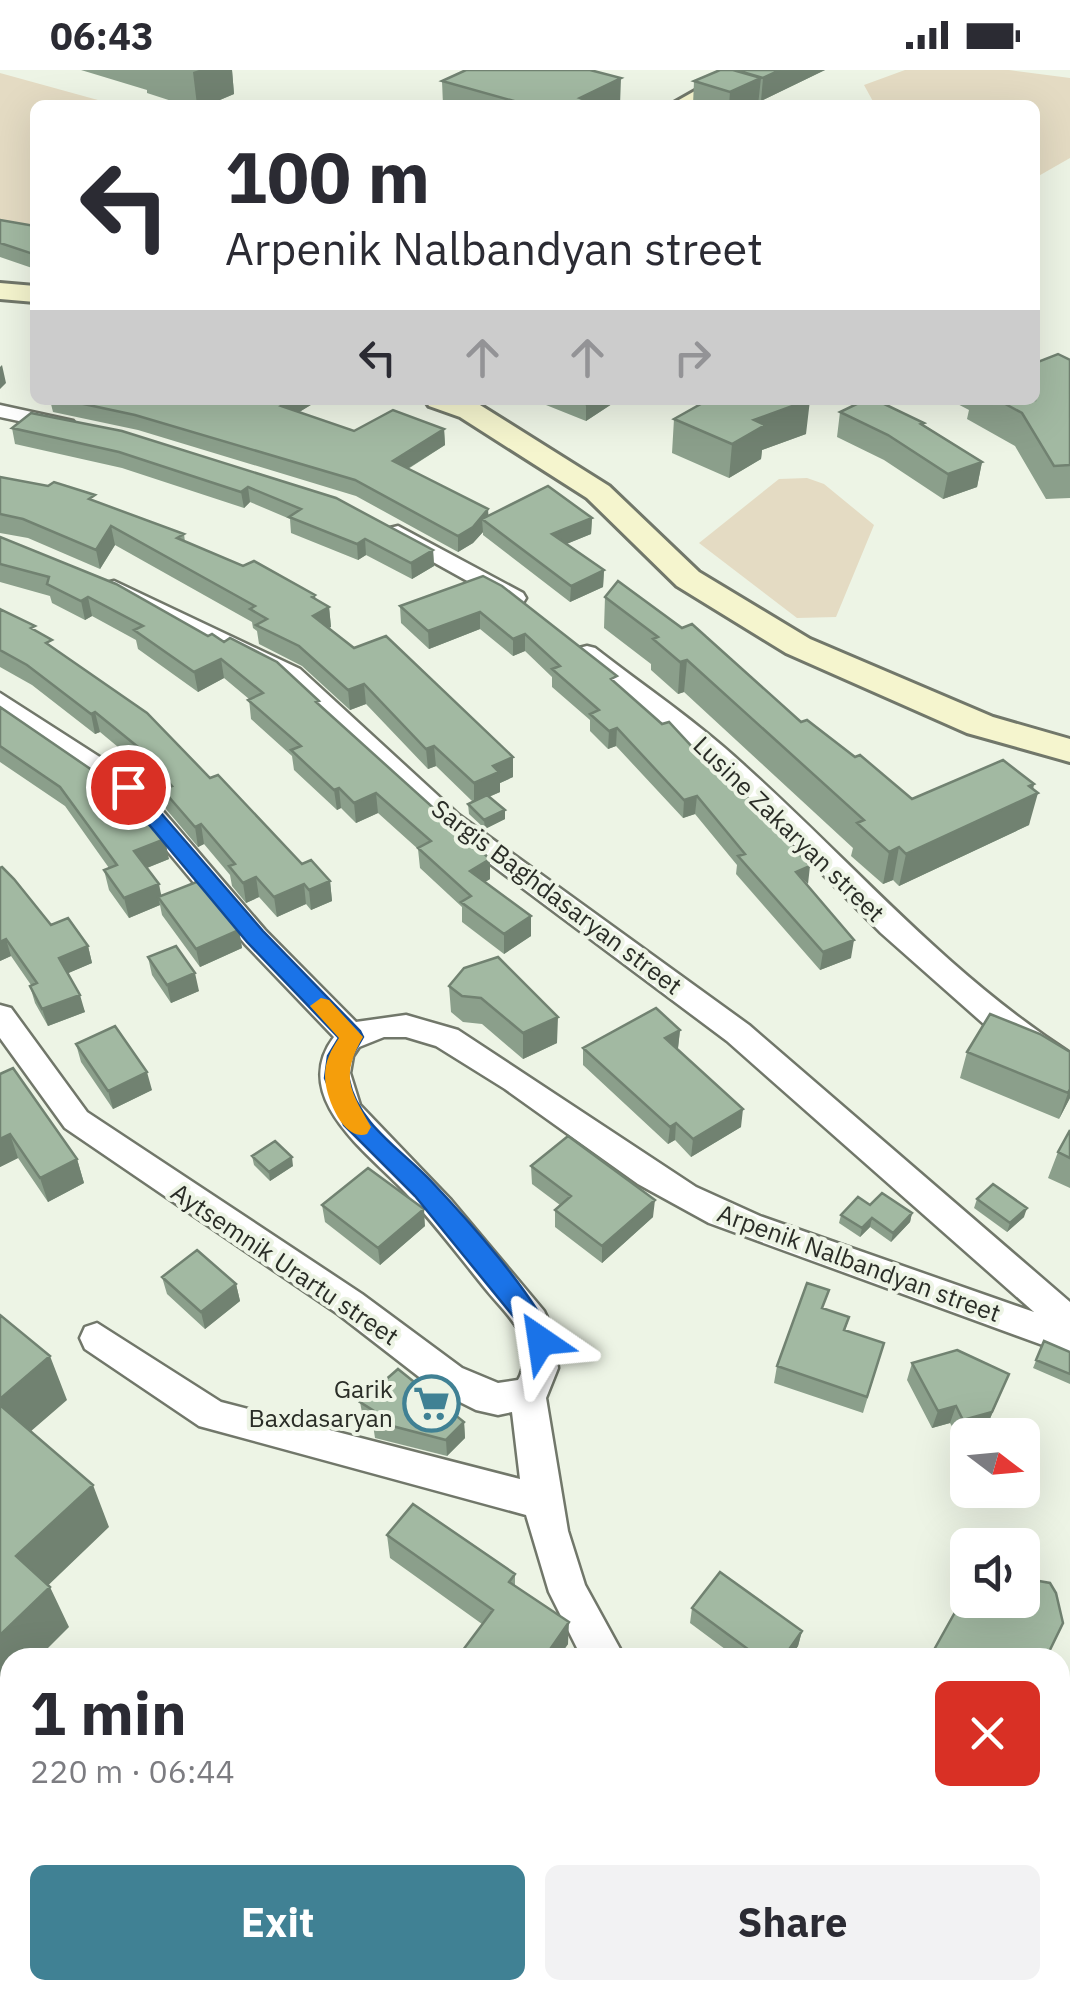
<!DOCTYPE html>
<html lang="en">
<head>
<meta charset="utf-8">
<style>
	body { margin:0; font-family:"IBM Plex Sans",sans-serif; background:#f2f2f3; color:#2b2b33; height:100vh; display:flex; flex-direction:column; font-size:38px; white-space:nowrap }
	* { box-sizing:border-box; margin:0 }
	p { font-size:32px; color:#7c7c81 }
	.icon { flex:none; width:55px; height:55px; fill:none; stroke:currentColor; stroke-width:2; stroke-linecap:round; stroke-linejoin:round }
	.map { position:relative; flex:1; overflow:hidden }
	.sheet { position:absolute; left:0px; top:1578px; width:1070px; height:352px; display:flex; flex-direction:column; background:#fff; border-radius:30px 30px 0 0; box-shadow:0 10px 40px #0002 }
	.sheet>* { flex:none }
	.banner { position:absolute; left:30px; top:30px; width:1010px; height:305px; border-radius:15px; box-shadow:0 10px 40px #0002; background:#fff; color:#2b2b33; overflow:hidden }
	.needle { width:65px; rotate:106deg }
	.tools { position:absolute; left:950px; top:1348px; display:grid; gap:20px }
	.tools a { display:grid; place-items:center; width:90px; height:90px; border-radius:15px; background:#fff; box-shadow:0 10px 40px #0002; font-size:50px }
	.pin { position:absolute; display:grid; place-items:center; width:85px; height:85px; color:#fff; margin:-42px; border:5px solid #fff; border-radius:50%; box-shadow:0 2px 10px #0007 }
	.me { position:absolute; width:110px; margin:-55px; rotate:328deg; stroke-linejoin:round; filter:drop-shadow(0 0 8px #0008) }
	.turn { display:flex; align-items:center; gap:35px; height:210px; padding:0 30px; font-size:45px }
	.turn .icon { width:130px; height:130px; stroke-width:2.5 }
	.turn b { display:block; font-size:70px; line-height:85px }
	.lanes { display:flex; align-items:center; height:95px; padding:0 30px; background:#0003; justify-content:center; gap:50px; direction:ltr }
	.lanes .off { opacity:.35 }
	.round { display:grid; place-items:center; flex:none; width:105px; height:105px; border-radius:15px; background:#f2f2f3 }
	.overview { display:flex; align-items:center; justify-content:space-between; height:170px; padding:0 30px }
	h1 { font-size:60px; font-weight:800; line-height:75px }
	.action { display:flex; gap:20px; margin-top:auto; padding:20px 30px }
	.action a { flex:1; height:115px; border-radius:15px; background:#408194; color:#fff; font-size:40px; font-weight:800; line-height:115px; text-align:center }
	.action a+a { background:#f2f2f3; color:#2b2b33 }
	.status { display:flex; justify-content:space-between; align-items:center; height:70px; padding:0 50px; background:#fff; direction:ltr }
	.status svg { height:28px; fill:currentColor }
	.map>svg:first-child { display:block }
	.green { fill:#e4dbc3 }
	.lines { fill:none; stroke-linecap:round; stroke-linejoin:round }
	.street-casing { stroke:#71776a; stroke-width:5 }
	.secondary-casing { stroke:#71776a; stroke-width:6 }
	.street { fill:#fff; fill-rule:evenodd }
	.secondary { fill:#f5f5ce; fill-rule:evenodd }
	.wall { fill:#8b9f8b }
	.shaded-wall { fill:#718271 }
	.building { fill:#a2b9a2; stroke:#718271; stroke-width:2.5 }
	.route { fill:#1a73e8; stroke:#114b97; stroke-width:2.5 }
	.slow { fill:#f59e0b }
	.labels { text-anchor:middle; stroke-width:8; stroke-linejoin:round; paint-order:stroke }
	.street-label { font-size:25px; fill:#2a2d27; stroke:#edf4e5 }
	.poi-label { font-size:25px; fill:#2a2d27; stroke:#edf4e5; text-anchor:end }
</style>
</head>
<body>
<div class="status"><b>06:43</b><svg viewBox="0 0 49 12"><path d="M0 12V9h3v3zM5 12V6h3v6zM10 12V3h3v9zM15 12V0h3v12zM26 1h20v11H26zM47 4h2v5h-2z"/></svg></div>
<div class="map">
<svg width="1070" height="1928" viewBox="0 0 1070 1928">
	<rect width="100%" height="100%" fill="#edf4e5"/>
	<!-- green -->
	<path class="green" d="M905,0H1009L1070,8V88L1035,108V35H875L864,15Z
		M0,3L116,35H35V163L0,157Z
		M807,408L824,414L874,455L836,547L797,548L699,473L779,409Z"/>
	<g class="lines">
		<defs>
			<path id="street" d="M0,335L73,351L76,355L66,361L0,347Z
				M398,456L523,523L526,528L523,533H507L390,468L387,463L390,458Z
				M114,511L300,599L459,745L749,955L1070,1232V1285L709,1153L638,1114L505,1019L436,976L406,967H384L359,977L353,986L350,1003L360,1035L451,1130L544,1241L553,1260L558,1298L546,1328L568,1461L585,1515L625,1588H582L549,1522L526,1445L199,1356L85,1279L80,1268L85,1257L97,1253L221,1332L520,1409L512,1342L498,1345L476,1340L436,1320L338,1244L65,1058L0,968V935L11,938L87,1042L362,1224L462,1298L498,1313L518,1310C526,1296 526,1274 518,1259C509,1244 495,1231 484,1217C459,1186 434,1153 406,1123C370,1084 288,1028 334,967L245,874L119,723L0,641V623L137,711L265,860L356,952L406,945L458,960L696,1117L760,1146L1034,1242L727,971L441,757L282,609L106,523L103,518L106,513Z
				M587,576L595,578C645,617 699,653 745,696C855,795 944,901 1070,983V1009L994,963L881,863L726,706L579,588L575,583L579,578Z
				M1060,1906L1068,1912L1070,1928H1022L1018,1920H1060Z"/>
			<path id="secondary" d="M732,0H757L697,35H670Z
				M0,213L35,216V232L0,229Z
				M425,330H466L480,335L609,416L699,502L810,569L993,647L1070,669V692L967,663L786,583L677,516L587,428L460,347L429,336Z"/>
		</defs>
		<!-- street casing -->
		<use href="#street" class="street-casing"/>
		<!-- secondary casing -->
		<use href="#secondary" class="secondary-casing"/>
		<!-- street -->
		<use href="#street" class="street"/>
		<!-- secondary -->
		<use href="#secondary" class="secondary"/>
	</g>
	<!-- wall -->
	<path class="wall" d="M81,0H232L234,24L208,35H184L147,23V20Z
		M720,0H825L761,31L759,30L758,35H693L694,11Z
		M442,11L620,35H443Z
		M0,150L35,156V199L0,187Z
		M1070,290V428L1046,429L1015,376L967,349L969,340L950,330H1035Z
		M50,330H319L299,342L354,361L444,359L445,375L408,399L488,439V446L592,448L591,464L566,474L604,500L603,517L570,532L483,465V462L473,473L458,482L356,426L138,360L53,342Z
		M541,330H618L586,351L541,333Z
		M840,342L924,353V355L982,392L977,417L943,429L884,390L837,367Z
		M31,343L433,480L434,496L412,509L366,485L358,490L291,463L290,449L250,432L244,438L122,398L15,374L12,358Z
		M674,349L806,364L762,380L761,389L729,408L672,383Z
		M0,407L96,431L184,464L185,472L315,525V529L329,537L331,557L328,558L513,707L500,713V722L489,727L505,740V749L485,759L469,744L468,734L473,732L436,696L428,699L366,634L350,640L302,596L259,574L257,561L253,558L252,552L115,475L100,499L28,468L0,463Z
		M0,467L320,636L490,809L485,812L531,846V866L504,884L462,852V837L420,798L418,779L378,743L356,753L341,738L337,740L294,700L292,686L251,649L249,629L224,608L198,622L138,579L136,570L92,546L85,550L52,533L50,526L0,512Z
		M483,506L617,614L807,815L851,888L820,900L736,804L737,795L695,744L683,748L616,676L608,679L590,661V650L552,617V607L525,581L513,586L480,559L429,579L401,553L400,536Z
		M605,527L801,652L912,729L1034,714L1029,755L899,816L893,810L883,814L851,786L853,778L684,622L678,624L651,600V594L604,558Z
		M0,539L36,561L54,579L210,708L302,794L330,811L332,831L311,840L306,834L277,847L259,827L246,833L232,816L230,805L204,774L198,777L166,739L162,720L142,697L100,662L95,664L32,615L0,597Z
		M0,637L169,789L147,798L162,826L239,860L242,878L200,897L162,845L160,835L129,848L109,820L104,800L109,798L65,736L0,692Z
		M0,798L51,855L88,876L92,893L68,903L85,942L48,956L35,933L30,916L31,915L11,886L0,891Z
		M148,887L199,921L171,933L152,905Z
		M464,898L557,973L523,989L482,954L463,952L451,942L449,916Z
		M680,960L678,978L676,979L741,1057L691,1087L675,1070L668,1074L583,995V978Z
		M1040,964L1070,1028L1059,1049L960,1008L967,982Z
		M76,974L152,1020L113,1039L81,992Z
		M0,1004L77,1089L84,1113L48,1132L18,1088L0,1097Z
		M1070,1060V1118L1048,1108L1058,1082Z
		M252,1086L293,1096L270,1111L254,1095Z
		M531,1096L653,1147L602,1193L555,1157V1140L560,1135L532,1114Z
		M977,1129L1024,1147L1007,1162L974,1138Z
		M322,1135L425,1156L380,1195L325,1152Z
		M870,1135L912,1143L910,1152L891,1172L870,1157L860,1167L839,1153L841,1145Z
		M162,1207L236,1214L240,1231L205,1259L167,1224Z
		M825,1239L849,1247L845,1261L884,1273L863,1343L774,1313L777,1296Z
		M1044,1271L1070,1282V1314L1033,1298Z
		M912,1293L1009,1304L986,1358L958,1367L950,1353L932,1358L907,1310Z
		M360,1332L464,1352L465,1368L447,1386L375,1368L373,1355L363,1348Z
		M387,1465L515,1504V1516L568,1574L558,1588H457L482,1554L390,1488Z
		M968,1493V1530L1046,1588H931L960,1532L956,1516L965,1494Z
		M692,1538L802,1561L798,1576L790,1588H737L690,1553Z
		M1063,1788L1070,1792V1871L1060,1865V1792Z
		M379,1920H530L526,1928H385L380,1925Z
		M844,1920H1038L1050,1928H856Z"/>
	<!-- shaded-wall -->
	<path class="shaded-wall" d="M199,0H232L234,24L208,35H197L193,2Z
		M780,0H825L761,31L763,8Z
		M621,8L620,35H573L580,28Z
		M761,8L758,35H729L730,22Z
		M2,295L6,313L0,319V297Z
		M291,330H319L283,352L281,336Z
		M593,330H618L586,351V334Z
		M810,330L806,364L762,380L761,389L729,408L732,374L754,350Z
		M444,359L445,375L394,407L393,391Z
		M982,392L977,417L943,429L948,404Z
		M248,417L250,432L244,438L241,422Z
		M488,439L489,453L482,449L483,462L473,473L458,482V466Z
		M592,448L591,464L552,480V464Z
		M111,456L115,475L100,499L96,480Z
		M365,469L366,485L358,490L357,474Z
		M433,480L434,496L412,509L411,493Z
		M604,500L603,517L570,532L571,516Z
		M315,525L317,544L329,537L331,557L315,565L312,527Z
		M88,527L92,546L85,550L81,531Z
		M480,542V559L429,579L428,561Z
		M525,564V581L513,586V569Z
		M221,589L224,608L198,622L194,602Z
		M687,590L684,622L678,624L680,592Z
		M364,614L366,634L350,640L348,620Z
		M95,642L100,662L95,664L91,644Z
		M617,658L616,676L608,679L609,661Z
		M434,676L436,696L428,699L426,679Z
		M513,687V707L500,713V722L474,733V713L493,696Z
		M1034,714L1030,726L1038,723L1029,755L899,816L906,784Z
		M339,718L341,738L337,740L334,720Z
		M376,723L378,743L356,753L354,733Z
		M697,726L695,744L683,748L684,730Z
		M505,740V749L485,759L484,750Z
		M201,754L204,774L198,777L195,757Z
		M165,769L169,789L139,801L134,781Z
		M899,777L893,810L883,814L889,782Z
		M490,789V809L470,821V801Z
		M810,796L808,814L796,802Z
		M256,807L259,827L246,833L243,813Z
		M330,811L332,831L311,840L309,820Z
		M159,814L163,834L158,827L160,835L129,848L124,828Z
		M304,814L306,834L277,847L274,827Z
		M531,846V866L504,884V864Z
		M239,860L242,878L200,897L196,879Z
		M6,869L11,886L0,891V872Z
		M854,870L851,888L820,900L823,882Z
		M88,876L92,893L64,905L59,888Z
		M195,903L199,921L171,933L167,915Z
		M80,925L85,942L48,956L42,939Z
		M558,947L557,973L523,989V963Z
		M680,960L678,978L663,986L665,968Z
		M147,1002L152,1020L113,1039L108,1021Z
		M1070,1019V1028L1059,1049L1068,1023Z
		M743,1039L741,1057L691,1087L693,1069Z
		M676,1053L675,1070L668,1074L670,1057Z
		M10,1064L18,1088L0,1097V1069Z
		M292,1087L293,1096L270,1111L269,1102Z
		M77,1089L84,1113L48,1132L40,1108Z
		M655,1130L653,1147L602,1193V1176Z
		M1027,1138L1024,1147L1007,1162L1010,1153Z
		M424,1139L425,1156L380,1195L378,1178Z
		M912,1143L910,1152L891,1172L893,1163Z
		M872,1148L870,1157L860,1167L862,1158Z
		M236,1214L240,1231L205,1259L201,1242Z
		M50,1286L67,1330L15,1375L0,1340V1329Z
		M1009,1304L986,1358L958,1367L963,1350Z
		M956,1336L950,1353L932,1358L938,1341Z
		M464,1352L465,1368L447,1386L446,1370Z
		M93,1415L109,1457L36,1527L16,1486Z
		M50,1517L69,1557L38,1588H10V1615L6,1618L0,1608V1565Z
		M569,1552L568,1574L558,1588H544Z
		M802,1561L798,1576L790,1588H783Z
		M3,1639L10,1653V1657L0,1667V1642Z
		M524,1920H530L526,1928H520Z"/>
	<!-- building -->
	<path class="building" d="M466,0H590L621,8L580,28L605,35H581L582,30L573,35H528L442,11Z
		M720,0H733L761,8L730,22L694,11Z
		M736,0H780L763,8Z
		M0,150L35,156V183L33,184L0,173Z
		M1058,284L1070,290V395L1054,396L1022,343L998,330H1035V293Z
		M65,330H291L281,336L354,361L393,340L444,359L393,391L488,439L473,457L458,466L355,410L135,345Z
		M576,330H593L586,334Z
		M708,330H809L754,350L765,355L732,374L674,349Z
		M865,330H876L924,353L921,354L982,392L948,404L888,365L840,342Z
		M31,343L122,361L336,428L433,480L411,493L365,469L357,474L289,447L301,439L248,417L241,422L119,382L12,358Z
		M0,407L48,416L54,412L95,425L89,429L184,464L177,468L243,496L254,491L315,525L312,527L329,537L313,546L354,578L386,566L513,687L493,696L499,702L474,713L434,676L426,679L364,614L348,620L299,576L256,555L267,549L250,539L255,536L111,456L96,480L23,449L0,444Z
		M548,416L592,448L552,464L604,500L571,516L482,449Z
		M0,467L116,514L208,566L212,564L224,572L230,568L277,592L319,631L316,632L490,789L470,801L531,846L504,864L461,832L471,826L418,778L431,771L376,723L354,733L339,718L334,720L291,680L301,676L248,630L263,623L221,589L194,602L134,560L143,556L88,527L81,531L47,514L49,507L0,494Z
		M483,506L502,516L617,606L611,609L662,654L669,652L709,695L716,693L810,796L796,802L854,870L823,882L738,786L745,784L697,726L684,730L617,658L609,661L590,644L599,640L552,599L560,596L525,564L513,569L480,542L428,561L400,536Z
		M618,511L682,558L692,554L801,652L807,650L855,687L860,685L912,729L1003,690L1034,714L1029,716L1038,723L906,784L899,777L889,782L857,753L864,750L687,590L680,592L653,569L658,567L605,527Z
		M0,539L35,556L31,558L52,570L46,573L147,643L210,708L218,705L302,794L311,790L330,811L309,820L304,814L274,827L256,807L243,813L229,796L235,794L201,754L195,757L162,719L172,716L138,677L95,642L91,644L27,595L0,580Z
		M0,637L105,709L125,734L133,731L165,769L134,781L159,814L124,828L104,800L117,795L60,717L0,676Z
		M487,725L505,740L484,750L468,734Z
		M2,797L14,809L51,855L68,848L88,876L59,888L80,925L42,939L30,916L37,913L6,869L0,872V798Z
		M199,811L239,860L196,879L158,827Z
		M176,876L195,903L167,915L148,887Z
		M498,887L558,947L523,963L481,928L462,926L449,916L464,898Z
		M656,938L680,960L665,968L743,1039L693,1069L676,1053L670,1057L583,978Z
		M990,944L1040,964L1070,982V1019L1068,1023L967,982Z
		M115,956L147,1002L108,1021L76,974Z
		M13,998L77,1089L40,1108L10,1064L0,1069V1004Z
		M1070,1060V1088L1058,1082Z
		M568,1066L655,1130L602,1176L555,1140L571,1126L531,1096Z
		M275,1071L292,1087L269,1102L252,1086Z
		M368,1098L424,1139L378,1178L322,1135Z
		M993,1114L1027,1138L1010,1153L977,1129Z
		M882,1123L912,1143L893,1163L872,1148L862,1158L841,1145L858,1127L870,1135Z
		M197,1180L236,1214L201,1242L162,1207Z
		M807,1213L829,1220L822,1238L849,1247L844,1260L884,1273L867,1327L777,1296Z
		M0,1245L50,1286L0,1329Z
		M1044,1271L1070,1282V1304L1036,1290Z
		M957,1280L1009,1304L992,1342L963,1350L956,1336L938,1341L912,1293Z
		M398,1299L464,1352L446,1370L373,1351L374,1341L360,1332Z
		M0,1335L93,1415L16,1486L50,1517L0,1565Z
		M413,1434L515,1504L509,1512L569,1552L544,1588H457L493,1540L387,1465Z
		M720,1502L802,1561L783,1588H760L692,1538Z
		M1022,1508L1050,1513L1056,1523L1063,1553L1046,1588H951L935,1578L968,1519V1530H1022Z
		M1063,1788L1070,1792V1854L1060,1848V1794Z
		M387,1920H524L520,1928H399Z
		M876,1920H1038L1050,1928H888Z"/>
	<!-- route -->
	<path class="route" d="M128,711L135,713L263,861L360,961L363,967C355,981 345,994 349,1010C357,1053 403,1081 431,1111C468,1150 534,1224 554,1271L550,1279L541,1283L531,1279L522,1257L415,1126L344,1055L325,1008L328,986L339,968L247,872L121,721V713Z"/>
	<!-- slow -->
	<path class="slow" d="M321,928L329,930L363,967C340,1007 350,1020 371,1057L367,1064C343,1072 325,1026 325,1006C325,991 331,980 339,968L310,936Z"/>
	<!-- icons -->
	<defs>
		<symbol id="supermarket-ring" viewBox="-11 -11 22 22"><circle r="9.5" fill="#edf4e5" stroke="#408194" stroke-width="1.5"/><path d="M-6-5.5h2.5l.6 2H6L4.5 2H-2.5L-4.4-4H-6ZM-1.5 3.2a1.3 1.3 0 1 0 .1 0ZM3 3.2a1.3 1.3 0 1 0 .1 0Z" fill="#408194"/></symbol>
	</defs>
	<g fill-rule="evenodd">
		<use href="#supermarket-ring" x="400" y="1302" width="63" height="63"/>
	</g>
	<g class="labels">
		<!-- street labels -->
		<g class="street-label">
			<text transform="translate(789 759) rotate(44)" y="9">Lusine Zakaryan street</text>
			<text transform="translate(557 827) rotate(37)" y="9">Sargis Baghdasaryan street</text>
			<text transform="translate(859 1193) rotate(20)" y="9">Arpenik Nalbandyan street</text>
			<text transform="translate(285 1194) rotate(34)" y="9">Aytsemnik Urartu street</text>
		</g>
		<!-- poi labels -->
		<g class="poi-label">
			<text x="393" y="1328">Garik<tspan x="393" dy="29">Baxdasaryan</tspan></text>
		</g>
	</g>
</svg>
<div class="tools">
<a><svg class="needle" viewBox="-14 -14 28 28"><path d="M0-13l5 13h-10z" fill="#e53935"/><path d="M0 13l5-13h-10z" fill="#7c7c81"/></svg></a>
<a><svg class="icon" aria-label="sound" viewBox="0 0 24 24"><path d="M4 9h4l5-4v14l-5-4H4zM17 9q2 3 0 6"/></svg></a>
</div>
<div class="pin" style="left:128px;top:717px;background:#d93025"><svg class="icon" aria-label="arrive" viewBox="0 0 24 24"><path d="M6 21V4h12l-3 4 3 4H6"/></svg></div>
<svg class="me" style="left:541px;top:1271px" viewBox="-20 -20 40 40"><path d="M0-17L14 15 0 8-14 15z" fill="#1a73e8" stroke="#fff" stroke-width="4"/></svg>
<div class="banner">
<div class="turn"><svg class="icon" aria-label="left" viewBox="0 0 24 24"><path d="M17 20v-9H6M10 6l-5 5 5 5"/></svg><div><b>100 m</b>Arpenik Nalbandyan street</div></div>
<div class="lanes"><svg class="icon" aria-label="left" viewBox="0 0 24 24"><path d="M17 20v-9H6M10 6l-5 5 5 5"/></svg><svg class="icon off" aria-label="ahead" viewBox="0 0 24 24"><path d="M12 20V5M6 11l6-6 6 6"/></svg><svg class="icon off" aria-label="ahead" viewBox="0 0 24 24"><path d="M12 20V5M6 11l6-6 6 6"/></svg><svg class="icon off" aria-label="right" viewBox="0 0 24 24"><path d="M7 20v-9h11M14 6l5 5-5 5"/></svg></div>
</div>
<section class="sheet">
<div class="overview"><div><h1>1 min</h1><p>220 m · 06:44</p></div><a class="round" style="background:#d93025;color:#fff"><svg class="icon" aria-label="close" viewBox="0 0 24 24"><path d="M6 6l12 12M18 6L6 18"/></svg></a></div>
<div class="action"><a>Exit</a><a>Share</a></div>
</section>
</div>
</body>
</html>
